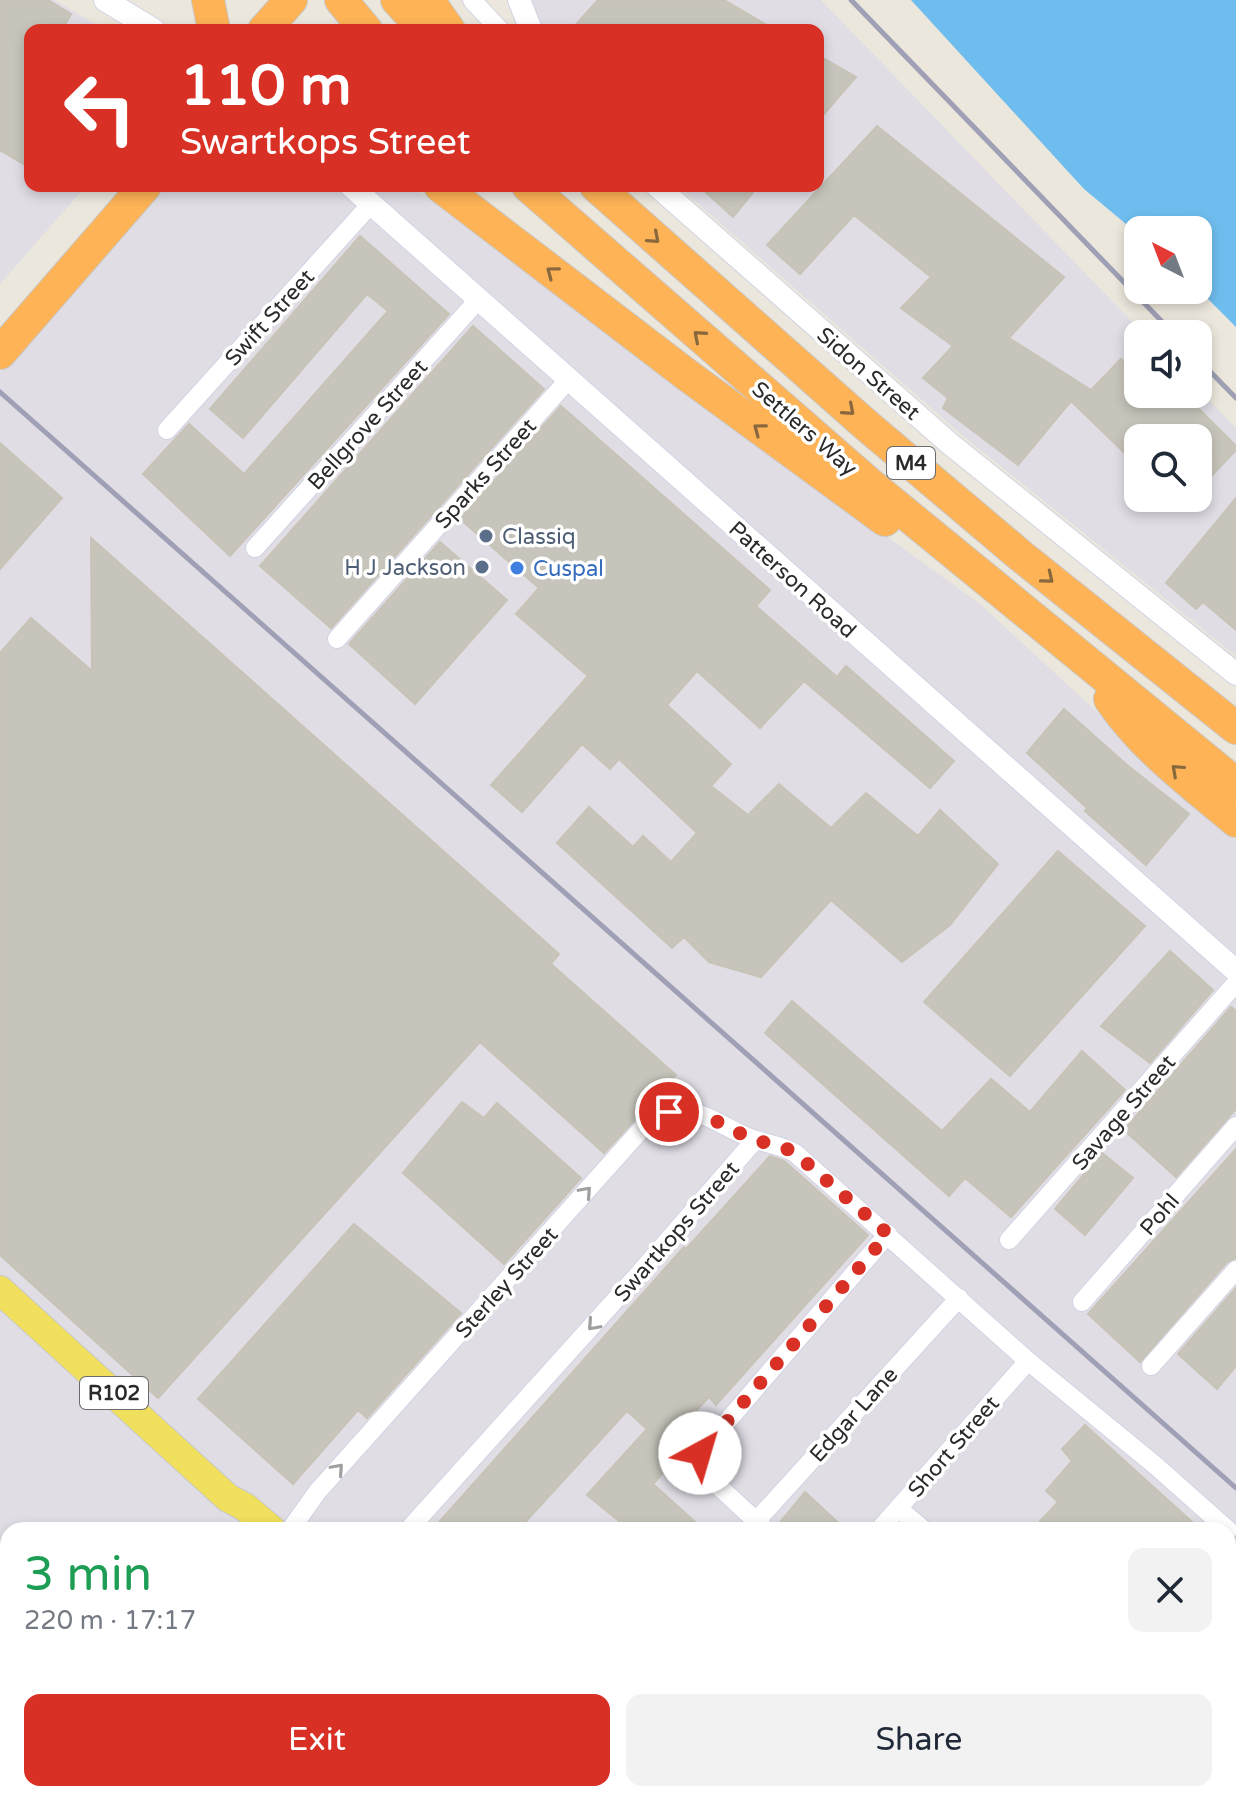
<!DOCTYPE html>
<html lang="en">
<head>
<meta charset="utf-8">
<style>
	body { margin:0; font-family:"Varela Round",sans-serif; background:#f2f2f3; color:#1f2937; height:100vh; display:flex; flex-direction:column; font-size:30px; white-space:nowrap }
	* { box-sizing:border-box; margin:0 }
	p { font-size:26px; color:#747a83 }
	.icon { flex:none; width:44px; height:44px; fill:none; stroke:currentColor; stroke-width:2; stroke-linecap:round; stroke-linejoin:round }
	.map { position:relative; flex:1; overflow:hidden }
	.side { position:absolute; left:0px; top:1522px; width:1236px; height:280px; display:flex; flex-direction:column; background:#fff; border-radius:24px 24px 0 0; box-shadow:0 4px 12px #0003 }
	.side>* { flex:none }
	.guide { position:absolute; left:24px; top:24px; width:800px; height:168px; border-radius:16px; box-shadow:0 4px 12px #0003; background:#d93025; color:#fff; overflow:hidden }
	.needle { width:52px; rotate:318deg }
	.fabs { position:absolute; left:1124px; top:216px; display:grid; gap:16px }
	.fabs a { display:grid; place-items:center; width:88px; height:88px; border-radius:16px; background:#fff; box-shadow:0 4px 12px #0003; font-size:40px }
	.pin { position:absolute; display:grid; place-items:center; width:68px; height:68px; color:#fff; margin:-34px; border:4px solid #fff; border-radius:50%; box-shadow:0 2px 8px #0007 }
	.me { position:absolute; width:88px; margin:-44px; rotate:39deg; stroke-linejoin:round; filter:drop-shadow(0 0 6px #0008) }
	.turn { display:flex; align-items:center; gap:28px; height:168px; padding:0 24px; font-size:36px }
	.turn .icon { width:104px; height:104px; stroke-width:2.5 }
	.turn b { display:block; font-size:56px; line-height:68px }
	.round { display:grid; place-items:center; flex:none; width:84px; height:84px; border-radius:16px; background:#f2f2f3 }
	.head { display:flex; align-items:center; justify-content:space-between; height:136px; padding:0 24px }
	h1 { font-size:48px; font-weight:600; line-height:60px; color:#1e9e55 }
	.button { display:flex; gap:16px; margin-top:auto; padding:16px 24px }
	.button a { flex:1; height:92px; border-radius:16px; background:#d93025; color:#fff; font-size:32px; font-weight:600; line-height:92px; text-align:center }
	.button a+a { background:#f2f2f3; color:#1f2937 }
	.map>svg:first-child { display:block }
	.industrial { fill:#e0dde5; fill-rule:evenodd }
	.water { fill:#6fbdee }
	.building { fill:#c7c5bb; stroke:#c8c3b6; stroke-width:2 }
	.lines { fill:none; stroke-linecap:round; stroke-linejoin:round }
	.minor-casing { stroke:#d1d3e3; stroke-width:20 }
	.tertiary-casing { stroke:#d1d3e3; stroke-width:24 }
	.primary-casing { stroke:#c8c8c8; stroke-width:30 }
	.motorway-casing { stroke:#c8c8c8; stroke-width:34 }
	.minor { stroke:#fff; stroke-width:18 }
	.tertiary { stroke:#fff; stroke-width:22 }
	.primary { stroke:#f0e05d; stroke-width:28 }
	.motorway { stroke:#feb356; stroke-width:32 }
	.rail { stroke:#9f9fb5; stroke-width:5 }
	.oneway { stroke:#89683e }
	.oneway2 { stroke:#9f9f9f }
	.route { stroke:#d93025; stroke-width:14; stroke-dasharray:0 25.2 }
	.service-dot { fill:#5c6f8a; stroke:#fff; stroke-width:3 }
	.shop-dot { fill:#3f7fe0; stroke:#fff; stroke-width:3 }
	.labels { text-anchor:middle; stroke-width:7; stroke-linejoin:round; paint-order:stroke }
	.shield { fill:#fff; stroke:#6a6a6a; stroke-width:2 }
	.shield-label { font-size:20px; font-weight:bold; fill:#2a2a2a }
	.street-label { font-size:22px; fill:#2a2a2a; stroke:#fff }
	.service-label { font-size:22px; fill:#4e5e75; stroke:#fff; text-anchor:start }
	.shop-label { font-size:22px; fill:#366cbe; stroke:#fff; text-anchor:start }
</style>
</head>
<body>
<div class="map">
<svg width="1236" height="1802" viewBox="0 0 1236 1802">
	<rect width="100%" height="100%" fill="#ece7dc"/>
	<!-- industrial -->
	<path class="industrial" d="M0,0H55L105,30H30V186H86L0,284Z
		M528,0H821L1144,334H1138V394H1198V389L1236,428V656L962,435L678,186H818V30H542ZM1138,438H1198V498H1138Z
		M162,186H411L640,357L980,604L1236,840V1802H600L591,1794H1228V1530H8V1552L0,1548V372Z"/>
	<!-- water -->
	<path class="water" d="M911,0H1236V327L1198,289V230H1138V234L1084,189Z"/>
	<!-- building -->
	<path class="building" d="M0,0H48L71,14L62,30H30V168L0,150Z
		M598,0H724L775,30H571Z
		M818,55L856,77L818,121Z
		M877,126L1064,277L1009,338L1091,390L1121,359L1138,375V394H1184L1236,446V450L1198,490V438H1138V450L1130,458L1071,401L1018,465L943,408L948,398L923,378L953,346L901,308L931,277L854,215L800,274L767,245Z
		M699,186H758L733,217Z
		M360,236L449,314L230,556L143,474L189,424L244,474L388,311L367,294L243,438L210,409Z
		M473,326L544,389L331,628L260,566Z
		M561,406L770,590L756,606L837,677L846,666L954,761L930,788L804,681L760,728L697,671L667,705L731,764L711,786L748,815L779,784L831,828L866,793L918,836L940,810L998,864L950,925L902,962L831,900L761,977L709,962L684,937L672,948L557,843L589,807L633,847L643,836L671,862L697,833L619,759L610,769L582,744L522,812L491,785L588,676L516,614L539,588L460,519Z
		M0,443L62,498L0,569Z
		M1236,498V630L1203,602L1196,609L1166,583Z
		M91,538L559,954L551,964L676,1075L604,1153L480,1042L158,1398L0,1255V653L31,618L92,671Z
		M440,542L507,600L415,704L349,644Z
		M1064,709L1127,765L1189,814L1146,865L1085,811L1087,808L1027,753Z
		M1058,851L1145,926L1010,1076L924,1002Z
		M1170,951L1213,990L1150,1063L1101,1026Z
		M792,1001L942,1131L991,1079L1030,1112L1082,1051L1125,1090L1011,1217L965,1178L949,1196L765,1033Z
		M1231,1007L1236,1011V1109L1176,1177L1124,1130Z
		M462,1102L484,1118L497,1103L581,1178L504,1264L403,1173Z
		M1236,1149V1258L1227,1262L1140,1362L1088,1314Z
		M1102,1153L1133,1178L1085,1235L1055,1209Z
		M770,1156L784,1161L868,1235L716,1405L709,1397L658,1451L672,1463L653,1484L704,1530H630L587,1495L647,1429L627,1411L518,1530H432L684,1247L686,1249Z
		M354,1224L461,1313L367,1418L358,1410L293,1484L198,1399Z
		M1236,1288V1366L1217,1389L1178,1354Z
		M1085,1425L1201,1530H1032L1058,1502L1046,1491L1072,1461L1062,1449Z
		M805,1492L846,1530H778L777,1526Z"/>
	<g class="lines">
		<defs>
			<path id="minor" d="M472,0L500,30
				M167,430L371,204
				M255,548L479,299
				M337,639L569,379
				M1009,1240L1236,983
				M1082,1302L1236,1126
				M1151,1366L1236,1270
				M898,1508L924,1530
				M290,1530L318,1491L647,1123C656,1117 665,1111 676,1110C702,1108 729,1131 753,1139C768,1144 781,1145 795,1153L1028,1361L1156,1466L1228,1530
				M408,1530L636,1277L755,1140
				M748,1530L959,1298
				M766,1530L701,1470L698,1464L700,1453L888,1234
				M879,1530L1028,1361
				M941,1794L950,1802
				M243,1802L253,1794
				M636,1802L643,1794
				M763,1802L771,1794"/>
			<path id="tertiary" d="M105,0L154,30
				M519,0L531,30
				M351,186L1236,971
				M657,186L949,443L1236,674
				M1228,1766L1236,1757
				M1196,1802L1203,1794"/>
			<path id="primary" d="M0,1290L228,1498L245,1507L272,1530
				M0,1561L8,1565
				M0,1608L8,1612
				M391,1794L407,1802
				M473,1794L481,1802
				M574,1794L584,1802"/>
			<path id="motorway" d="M208,0L214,30
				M341,0L366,30
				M397,0L425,30
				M428,0L449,30
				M264,30L291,0
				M440,186L687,375L885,520
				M528,186L872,486L1236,784
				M596,186L866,425L1021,556L1236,728
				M0,353L145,186
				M1110,699C1142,747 1192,784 1236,821"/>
		</defs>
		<!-- minor casing -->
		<use href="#minor" class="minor-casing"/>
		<!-- tertiary casing -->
		<use href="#tertiary" class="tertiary-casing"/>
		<!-- primary casing -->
		<use href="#primary" class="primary-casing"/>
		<!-- motorway casing -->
		<use href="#motorway" class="motorway-casing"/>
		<!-- minor -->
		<use href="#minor" class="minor"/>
		<!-- tertiary -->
		<use href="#tertiary" class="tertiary"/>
		<!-- primary -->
		<use href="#primary" class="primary"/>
		<!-- motorway -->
		<use href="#motorway" class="motorway"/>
		<!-- rail -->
		<path class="rail" d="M851,0L1174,334
			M1198,359L1236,398
			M0,392L1236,1488"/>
	</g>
	<!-- one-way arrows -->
	<defs><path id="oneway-chevron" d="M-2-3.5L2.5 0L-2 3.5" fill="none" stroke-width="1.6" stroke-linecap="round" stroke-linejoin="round" transform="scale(2)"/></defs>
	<g class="oneway">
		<use href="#oneway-chevron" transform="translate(654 238) rotate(41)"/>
		<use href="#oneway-chevron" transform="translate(552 272) rotate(-143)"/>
		<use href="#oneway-chevron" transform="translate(699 336) rotate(-139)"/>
		<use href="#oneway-chevron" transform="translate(849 410) rotate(41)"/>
		<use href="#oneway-chevron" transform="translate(759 429) rotate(-143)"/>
		<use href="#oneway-chevron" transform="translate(1048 578) rotate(39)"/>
		<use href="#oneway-chevron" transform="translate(1177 770) rotate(-138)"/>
	</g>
	<g class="oneway2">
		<use href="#oneway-chevron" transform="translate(586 1192) rotate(-48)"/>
		<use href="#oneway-chevron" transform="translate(593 1325) rotate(132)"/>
		<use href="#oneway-chevron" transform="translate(338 1469) rotate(-48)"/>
	</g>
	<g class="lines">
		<!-- route -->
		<path class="route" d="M669,1112C697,1105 727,1129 753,1139C767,1144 781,1145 795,1153L888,1234L700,1453"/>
	</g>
	<!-- markers -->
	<g class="service-dot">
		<circle cx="486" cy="536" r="8"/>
		<circle cx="482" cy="567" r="8"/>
	</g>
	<circle class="shop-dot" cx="517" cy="568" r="8"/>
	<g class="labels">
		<!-- shield labels -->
		<g class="shield">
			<rect x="887" y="447" width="48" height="32" rx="6"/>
			<rect x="80" y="1377" width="68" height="32" rx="6"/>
		</g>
		<g class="shield-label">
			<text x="911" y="470">M4</text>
			<text x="114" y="1400">R102</text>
		</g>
		<!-- street labels -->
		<g class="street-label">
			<text transform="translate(269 317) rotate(-48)" y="8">Swift Street</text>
			<text transform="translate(869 373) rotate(41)" y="8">Sidon Street</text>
			<text transform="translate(367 424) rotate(-48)" y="8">Bellgrove Street</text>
			<text transform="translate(805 428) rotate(41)" y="8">Settlers Way</text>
			<text transform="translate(485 473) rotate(-48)" y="8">Sparks Street</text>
			<text transform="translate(793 579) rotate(42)" y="8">Patterson Road</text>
			<text transform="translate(1123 1112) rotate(-49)" y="8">Savage Street</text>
			<text transform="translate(1159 1214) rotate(-49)" y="8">Pohl</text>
			<text transform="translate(676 1231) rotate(-49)" y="8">Swartkops Street</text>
			<text transform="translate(506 1282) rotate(-48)" y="8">Sterley Street</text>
			<text transform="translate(853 1414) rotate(-48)" y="8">Edgar Lane</text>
			<text transform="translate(953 1446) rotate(-49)" y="8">Short Street</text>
		</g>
		<!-- service labels -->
		<g class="service-label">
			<text x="502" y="544">Classiq</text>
			<text x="466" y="575" text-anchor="end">H J Jackson</text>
		</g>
		<!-- shop labels -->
		<g class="shop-label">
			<text x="533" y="576">Cuspal</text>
		</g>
	</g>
</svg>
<div class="fabs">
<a><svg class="needle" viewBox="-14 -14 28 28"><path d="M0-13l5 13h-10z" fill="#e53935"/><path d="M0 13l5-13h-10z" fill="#747a83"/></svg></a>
<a><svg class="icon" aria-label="sound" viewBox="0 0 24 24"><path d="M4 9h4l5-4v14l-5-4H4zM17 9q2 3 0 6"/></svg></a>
<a><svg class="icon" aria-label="search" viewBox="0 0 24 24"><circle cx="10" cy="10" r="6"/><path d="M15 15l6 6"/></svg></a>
</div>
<div class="pin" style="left:669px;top:1112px;background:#d93025"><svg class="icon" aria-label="arrive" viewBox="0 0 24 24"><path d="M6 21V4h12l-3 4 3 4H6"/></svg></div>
<svg class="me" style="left:700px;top:1453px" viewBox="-20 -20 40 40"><circle r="19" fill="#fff"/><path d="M0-13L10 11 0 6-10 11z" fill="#d93025"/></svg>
<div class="guide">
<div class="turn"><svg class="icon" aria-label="left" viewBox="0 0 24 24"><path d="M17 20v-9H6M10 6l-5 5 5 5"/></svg><div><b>110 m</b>Swartkops Street</div></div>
</div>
<section class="side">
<div class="head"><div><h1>3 min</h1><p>220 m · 17:17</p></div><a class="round"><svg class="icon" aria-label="close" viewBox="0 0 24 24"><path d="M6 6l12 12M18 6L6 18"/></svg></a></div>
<div class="button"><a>Exit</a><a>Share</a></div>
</section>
</div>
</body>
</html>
